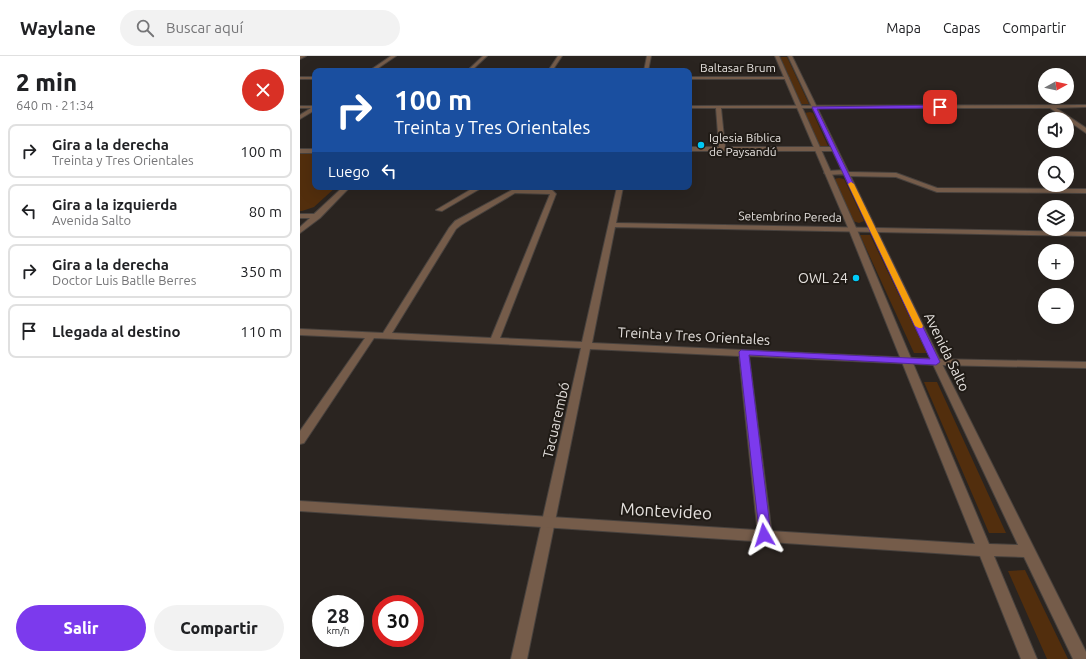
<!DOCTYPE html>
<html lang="es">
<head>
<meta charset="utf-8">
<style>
	body { margin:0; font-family:Ubuntu,sans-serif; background:#f2f2f2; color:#202124; height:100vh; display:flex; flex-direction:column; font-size:15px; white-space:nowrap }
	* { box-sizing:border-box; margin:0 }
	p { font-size:13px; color:#757577 }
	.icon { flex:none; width:22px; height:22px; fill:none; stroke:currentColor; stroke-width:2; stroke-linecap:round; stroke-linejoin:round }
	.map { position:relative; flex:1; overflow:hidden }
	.sheet { display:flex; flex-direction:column; background:#fff; width:300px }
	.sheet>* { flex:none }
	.hud { position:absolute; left:12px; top:12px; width:380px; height:122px; border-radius:8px; box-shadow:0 4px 16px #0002; background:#1a4fa0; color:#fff; overflow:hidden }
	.needle { width:26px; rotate:82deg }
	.tools { position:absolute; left:738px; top:12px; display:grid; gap:8px }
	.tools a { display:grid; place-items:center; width:36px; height:36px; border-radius:50%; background:#fff; box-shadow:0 4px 16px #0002; font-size:20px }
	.speed { position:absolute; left:12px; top:539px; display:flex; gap:8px; font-size:20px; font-weight:700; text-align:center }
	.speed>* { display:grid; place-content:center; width:52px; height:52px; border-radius:50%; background:#fff; box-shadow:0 4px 16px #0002; line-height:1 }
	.speed small { font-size:10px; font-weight:400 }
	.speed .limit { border:6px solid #d22; background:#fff; color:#111 }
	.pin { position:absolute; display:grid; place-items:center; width:34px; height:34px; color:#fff; margin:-17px; border-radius:8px; box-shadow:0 2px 6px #0006 }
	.me { position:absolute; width:44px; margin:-22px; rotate:354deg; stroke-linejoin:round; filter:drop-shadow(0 0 3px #0008) }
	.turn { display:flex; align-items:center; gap:14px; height:84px; padding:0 16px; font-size:18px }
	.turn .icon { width:52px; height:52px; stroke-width:2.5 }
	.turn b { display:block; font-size:28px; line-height:34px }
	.then { display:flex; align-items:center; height:38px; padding:0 16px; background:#0003; gap:8px; font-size:15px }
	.round { display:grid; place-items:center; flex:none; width:42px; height:42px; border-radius:21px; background:#f2f2f2 }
	.overview { display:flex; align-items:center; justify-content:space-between; height:68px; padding:0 16px }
	h1 { font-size:24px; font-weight:800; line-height:30px }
	.cta { display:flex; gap:8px; margin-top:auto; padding:8px 16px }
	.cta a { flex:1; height:46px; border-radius:24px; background:#7c3aed; color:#fff; font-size:16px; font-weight:800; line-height:46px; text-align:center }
	.cta a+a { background:#f2f2f2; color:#202124 }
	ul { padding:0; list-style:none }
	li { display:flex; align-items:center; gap:12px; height:54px; margin:0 8px 6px; padding:0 8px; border:2px solid #e0e0e0; border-radius:8px }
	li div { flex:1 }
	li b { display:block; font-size:15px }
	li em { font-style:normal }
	header { display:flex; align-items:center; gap:24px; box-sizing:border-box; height:56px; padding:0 20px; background:#fff; border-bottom:1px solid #e0e0e0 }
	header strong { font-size:19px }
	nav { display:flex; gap:22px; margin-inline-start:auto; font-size:14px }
	.search { width:280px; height:36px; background:#f2f2f2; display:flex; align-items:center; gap:10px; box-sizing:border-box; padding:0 14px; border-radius:22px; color:#757577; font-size:15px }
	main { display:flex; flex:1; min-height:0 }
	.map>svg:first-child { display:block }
	.green { fill:#522e0d }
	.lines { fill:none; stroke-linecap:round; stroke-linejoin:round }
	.minor-casing { stroke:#48423e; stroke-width:2 }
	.tertiary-casing { stroke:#48423e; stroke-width:2 }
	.minor { fill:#755c4a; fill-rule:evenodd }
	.tertiary { fill:#755c4a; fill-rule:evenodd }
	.route { fill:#7c3aed; stroke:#51269a }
	.slow { fill:#f59e0b }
	.poi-dot { fill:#00cbf9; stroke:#201b16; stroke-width:1.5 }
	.labels { text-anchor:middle; stroke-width:4; stroke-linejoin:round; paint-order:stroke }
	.far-street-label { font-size:12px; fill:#e4e0dd; stroke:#201b16 }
	.far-poi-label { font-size:12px; fill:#e4e0dd; stroke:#201b16; text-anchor:start }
	.poi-label { font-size:14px; fill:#e4e0dd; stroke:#201b16; text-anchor:end }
	.street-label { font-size:14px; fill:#e4e0dd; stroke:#201b16 }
	.near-street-label { font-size:17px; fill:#e4e0dd; stroke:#201b16 }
</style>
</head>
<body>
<header>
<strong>Waylane</strong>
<div class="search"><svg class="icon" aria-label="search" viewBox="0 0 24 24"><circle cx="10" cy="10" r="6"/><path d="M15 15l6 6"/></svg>Buscar aquí</div>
<nav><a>Mapa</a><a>Capas</a><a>Compartir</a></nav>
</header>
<main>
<section class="sheet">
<div class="overview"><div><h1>2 min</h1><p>640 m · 21:34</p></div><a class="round" style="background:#d93025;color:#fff"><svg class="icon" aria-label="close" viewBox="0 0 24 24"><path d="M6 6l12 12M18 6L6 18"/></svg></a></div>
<ul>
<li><svg class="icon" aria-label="right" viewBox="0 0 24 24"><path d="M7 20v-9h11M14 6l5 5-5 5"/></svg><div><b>Gira a la derecha</b><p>Treinta y Tres Orientales</p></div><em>100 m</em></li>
<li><svg class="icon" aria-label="left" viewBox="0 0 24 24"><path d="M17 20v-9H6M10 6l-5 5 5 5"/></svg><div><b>Gira a la izquierda</b><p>Avenida Salto</p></div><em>80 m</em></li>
<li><svg class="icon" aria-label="right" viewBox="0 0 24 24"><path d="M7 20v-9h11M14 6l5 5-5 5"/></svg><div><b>Gira a la derecha</b><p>Doctor Luis Batlle Berres</p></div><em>350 m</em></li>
<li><svg class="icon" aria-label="arrive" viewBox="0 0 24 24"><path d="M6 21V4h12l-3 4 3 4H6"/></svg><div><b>Llegada al destino</b></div><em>110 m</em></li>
</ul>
<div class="cta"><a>Salir</a><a>Compartir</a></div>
</section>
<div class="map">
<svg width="786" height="603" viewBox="0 0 786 603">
	<rect width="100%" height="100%" fill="#2a2420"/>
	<!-- green -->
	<path class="green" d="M480,1H487L509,48H501Z
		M510,56L513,57L528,90H519L505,57Z
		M0,98H15V131H36L14,151L2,155H0Z
		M539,122L544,123L564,165L559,167L553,165L534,123Z
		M560,179H570L627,297H614Z
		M624,326H637L706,477H689Z
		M725,514L768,603H747L708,515Z"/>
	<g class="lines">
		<defs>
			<path id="minor" d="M0,0H6L0,3Z
				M91,0H96L74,15H69Z
				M183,0H187L171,15H167Z
				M258,0H262L252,15H248Z
				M347,0H351L348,15H344Z
				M0,21H15V23H0Z
				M389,21H487L489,22L487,23H389Z
				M786,49V51L756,52L786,72V77L750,52H421L425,91H534L537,93L534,95H389V91H419L416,52H389V50Z
				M0,50H15V54L0,63V59L11,52H0Z
				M0,93H15V97H0Z
				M546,114L549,116L596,117L637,132L786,133V137L637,136L596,121L547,120C540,116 530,121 524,117L527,115Z
				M43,131H50L20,162L0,177V171L10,162H0V158H14Z
				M175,131H183L142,155L136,154Z
				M317,131H323L316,167L786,176V180L315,171L292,287L636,303L786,306V312L636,309L449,300L472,479L470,483L465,485L460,483L458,479L439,300L290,293L227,603H211L281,292L74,282L4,387L0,388V375L65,282L0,279V273L83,277L149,172L155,165L212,134H252L256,138L200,282L282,286ZM215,137L250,138L191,282L92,277L156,173L161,169Z"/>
			<path id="tertiary" d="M475,0H479L557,174L689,488L718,489L488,0H492L641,306L786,596V603H773L724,501L694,500L737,603H721L680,500L0,455V445L675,488L549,174Z"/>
		</defs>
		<!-- minor casing -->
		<use href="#minor" class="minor-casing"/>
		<!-- tertiary casing -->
		<use href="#tertiary" class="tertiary-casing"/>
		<!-- minor -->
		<use href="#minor" class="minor"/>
		<!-- tertiary -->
		<use href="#tertiary" class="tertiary"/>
	</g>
	<!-- route -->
	<path class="route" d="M640,49L642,52L517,53L640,306L636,309L449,299L471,479L469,483L464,485L460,483L439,296L441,294L630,303L512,51Z"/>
	<!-- slow -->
	<path class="slow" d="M551,126L554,128L623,270L622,272H619L615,270L548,128Z"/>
	<!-- markers -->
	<g class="poi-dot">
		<circle cx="401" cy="89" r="4"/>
		<circle cx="556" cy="222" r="4"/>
	</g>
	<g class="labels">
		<!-- far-street labels -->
		<g class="far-street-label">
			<text x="438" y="16">Baltasar Brum</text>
			<text transform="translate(490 161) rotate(1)" y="4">Setembrino Pereda</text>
		</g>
		<!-- far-poi labels -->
		<g class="far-poi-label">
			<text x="409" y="86">Iglesia Bíblica<tspan x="409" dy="14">de Paysandú</tspan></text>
		</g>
		<!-- poi labels -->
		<g class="poi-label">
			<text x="548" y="227">OWL 24</text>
		</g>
		<!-- street labels -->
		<g class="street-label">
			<text transform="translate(394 280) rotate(3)" y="5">Treinta y Tres Orientales</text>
			<text transform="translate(647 296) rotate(64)" y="5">Avenida Salto</text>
			<text transform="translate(256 364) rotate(-77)" y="5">Tacuarembó</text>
		</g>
		<!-- near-street labels -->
		<g class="near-street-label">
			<text transform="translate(366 455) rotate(3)" y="6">Montevideo</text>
		</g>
	</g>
</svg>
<div class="tools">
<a><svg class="needle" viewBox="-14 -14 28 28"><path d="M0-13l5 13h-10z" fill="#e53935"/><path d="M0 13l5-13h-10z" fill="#757577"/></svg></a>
<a><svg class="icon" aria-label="sound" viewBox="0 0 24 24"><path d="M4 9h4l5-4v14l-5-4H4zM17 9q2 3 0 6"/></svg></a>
<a><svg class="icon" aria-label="search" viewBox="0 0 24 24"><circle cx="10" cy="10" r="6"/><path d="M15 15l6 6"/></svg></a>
<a><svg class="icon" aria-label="layers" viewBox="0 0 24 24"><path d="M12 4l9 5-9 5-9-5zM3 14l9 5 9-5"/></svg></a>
<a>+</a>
<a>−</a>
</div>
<div class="speed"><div>28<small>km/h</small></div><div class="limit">30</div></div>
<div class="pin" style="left:640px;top:51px;background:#d93025"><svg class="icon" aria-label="arrive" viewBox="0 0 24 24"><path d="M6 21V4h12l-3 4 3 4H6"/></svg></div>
<svg class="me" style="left:464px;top:479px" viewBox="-20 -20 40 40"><path d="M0-17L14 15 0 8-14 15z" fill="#7c3aed" stroke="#fff" stroke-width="4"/></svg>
<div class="hud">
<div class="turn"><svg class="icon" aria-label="right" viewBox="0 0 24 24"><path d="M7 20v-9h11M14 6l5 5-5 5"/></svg><div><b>100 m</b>Treinta y Tres Orientales</div></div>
<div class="then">Luego<svg class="icon" aria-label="left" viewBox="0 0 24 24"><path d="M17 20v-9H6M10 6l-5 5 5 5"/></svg></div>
</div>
</div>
</main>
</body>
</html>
